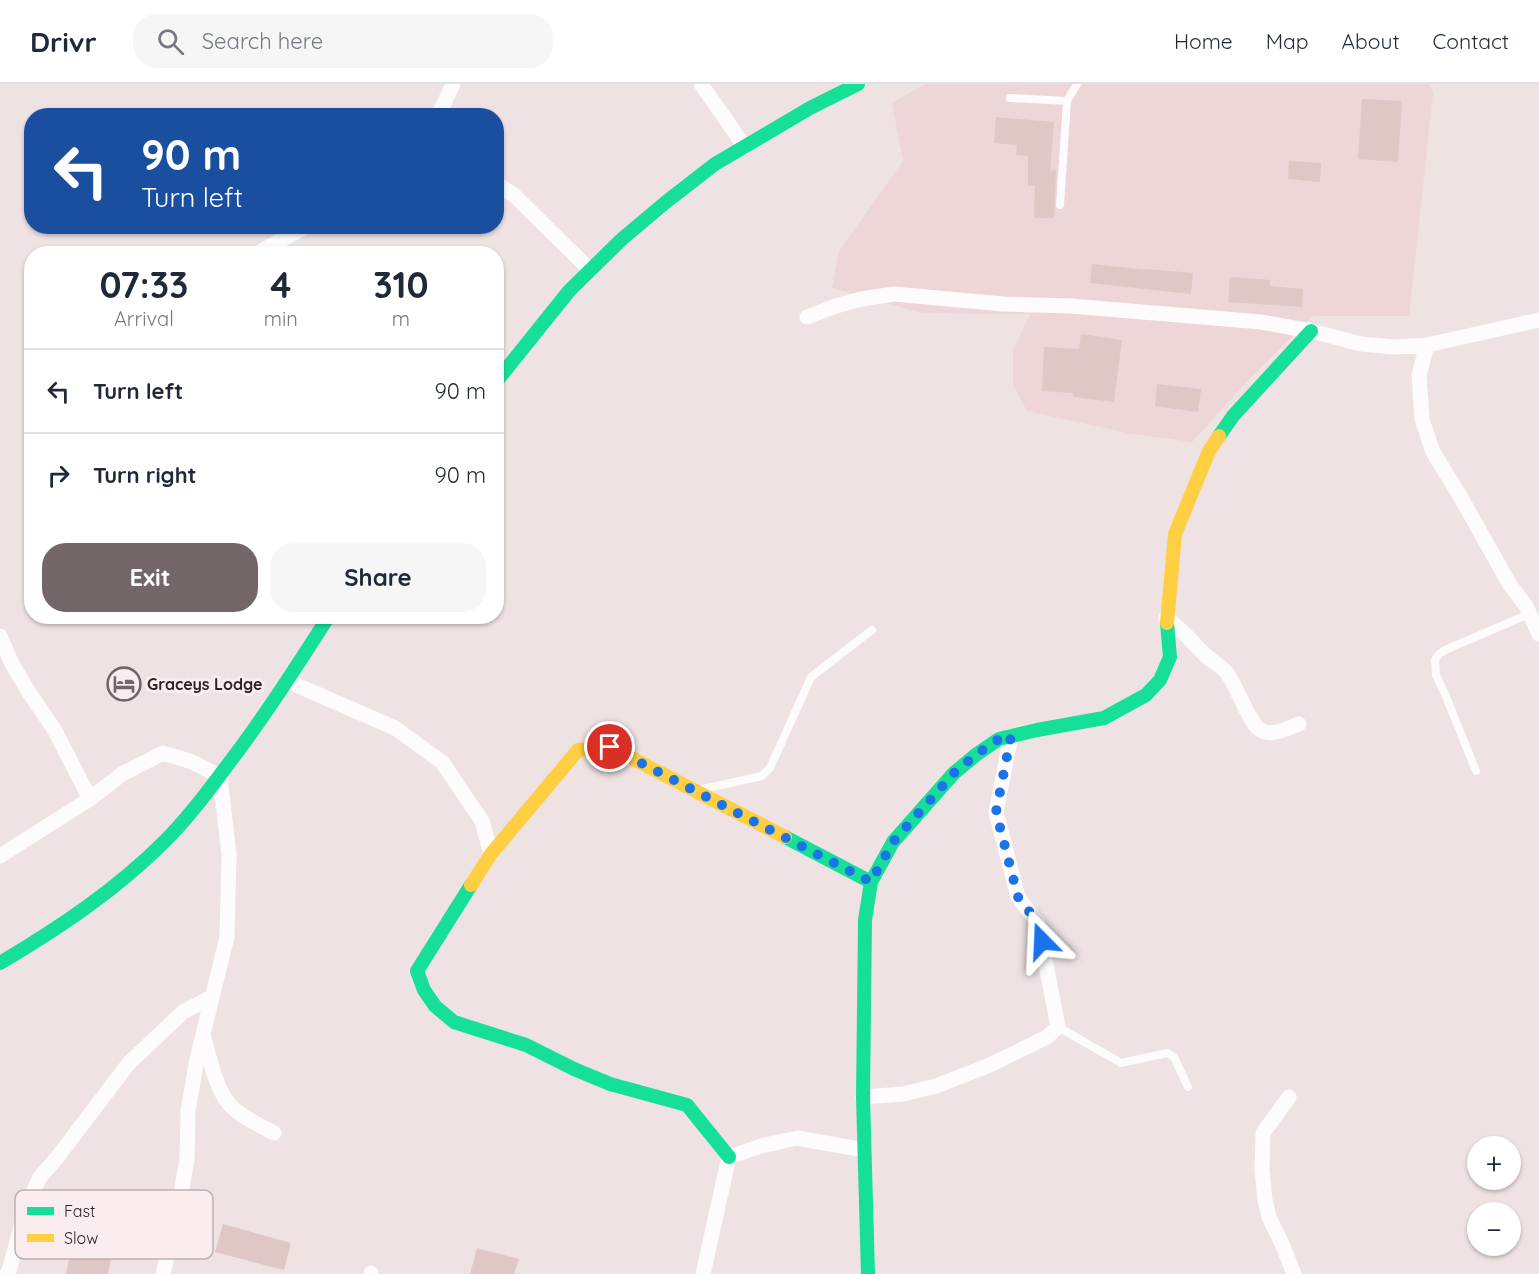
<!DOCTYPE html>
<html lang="en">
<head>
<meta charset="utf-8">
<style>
	body { margin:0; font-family:Quicksand,sans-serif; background:#f6f6f7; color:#1f2937; height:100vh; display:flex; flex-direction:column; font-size:22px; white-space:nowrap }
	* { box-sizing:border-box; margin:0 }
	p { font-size:20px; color:#747a83 }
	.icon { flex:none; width:33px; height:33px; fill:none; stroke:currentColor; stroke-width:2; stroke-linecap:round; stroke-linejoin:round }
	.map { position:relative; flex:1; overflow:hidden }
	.sheet { position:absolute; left:24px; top:162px; width:480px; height:378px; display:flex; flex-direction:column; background:#fff; border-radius:24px; box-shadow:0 2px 4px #0004 }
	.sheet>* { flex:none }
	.banner { position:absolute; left:24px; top:24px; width:480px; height:126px; border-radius:24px; box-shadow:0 2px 4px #0004; background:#1a4fa0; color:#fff; overflow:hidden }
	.controls { position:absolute; left:1467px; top:1052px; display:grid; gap:12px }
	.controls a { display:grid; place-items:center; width:54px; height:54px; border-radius:50%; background:#fff; box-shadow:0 2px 4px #0004; font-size:30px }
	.pin { position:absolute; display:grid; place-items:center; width:51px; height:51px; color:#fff; margin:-26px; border:3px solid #fff; border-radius:50%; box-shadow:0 2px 6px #0007 }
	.me { position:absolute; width:66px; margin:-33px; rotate:339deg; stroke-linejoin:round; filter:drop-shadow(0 0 4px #0008) }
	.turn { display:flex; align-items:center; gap:21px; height:126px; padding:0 18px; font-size:27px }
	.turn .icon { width:78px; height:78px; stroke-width:2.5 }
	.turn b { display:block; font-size:42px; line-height:51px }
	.eta { display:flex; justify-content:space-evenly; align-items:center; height:102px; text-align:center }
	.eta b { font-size:36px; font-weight:700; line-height:42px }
	.button { display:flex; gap:12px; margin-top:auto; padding:12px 18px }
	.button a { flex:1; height:69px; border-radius:24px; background:#726668; color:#fff; font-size:24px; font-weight:700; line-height:69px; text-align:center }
	.button a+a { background:#f6f6f7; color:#1f2937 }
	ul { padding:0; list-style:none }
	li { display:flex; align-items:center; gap:18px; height:84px; padding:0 18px; border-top:2px solid #e0e1e3 }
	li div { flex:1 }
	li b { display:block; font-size:22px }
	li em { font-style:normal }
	header { display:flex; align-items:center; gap:36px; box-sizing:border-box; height:84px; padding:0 30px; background:#fff; border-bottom:2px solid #e0e1e3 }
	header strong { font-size:28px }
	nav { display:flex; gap:33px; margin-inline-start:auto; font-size:21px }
	.search { width:420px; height:54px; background:#f6f6f7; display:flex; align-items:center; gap:15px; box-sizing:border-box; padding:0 21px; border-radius:24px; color:#747a83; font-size:22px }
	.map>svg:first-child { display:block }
	.built { fill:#edd5d8 }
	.building { fill:#dec7c5 }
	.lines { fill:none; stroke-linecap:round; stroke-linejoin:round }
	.lane { stroke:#fdfbfb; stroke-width:8 }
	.street { stroke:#fdfbfb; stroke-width:15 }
	.fast { stroke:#16e098; stroke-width:14 }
	.slow { stroke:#ffcf43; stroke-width:14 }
	.route { stroke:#1a73e8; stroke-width:10; stroke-dasharray:0 18 }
	.labels { text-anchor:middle; stroke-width:6; stroke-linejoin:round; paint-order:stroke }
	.poi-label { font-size:16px; font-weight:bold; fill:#2e2426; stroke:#fbecee; text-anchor:start }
	.key { fill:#fbecee; stroke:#beb0b2; stroke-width:1.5 }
	.key-label { font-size:16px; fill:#2e2426 }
</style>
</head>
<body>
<header>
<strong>Drivr</strong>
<div class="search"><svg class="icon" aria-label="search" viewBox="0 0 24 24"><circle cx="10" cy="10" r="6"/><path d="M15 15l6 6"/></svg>Search here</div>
<nav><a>Home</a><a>Map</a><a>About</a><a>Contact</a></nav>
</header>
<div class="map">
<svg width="1539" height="1190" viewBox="0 0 1539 1190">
	<rect width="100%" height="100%" fill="#efe2e3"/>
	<!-- built -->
	<path class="built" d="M925,0H1429L1433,9L1409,232H1313L1253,291L1192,358L1127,349L1027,327L1013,301V267L1030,230L921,229L832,204L839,167L903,77L892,19Z"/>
	<!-- building -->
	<path class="building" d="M1362,15L1402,17L1398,78L1358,75Z
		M996,33L1054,38L1050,87L1056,86L1054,134H1034L1035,102H1028V72L1016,71L1017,61L994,59Z
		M1289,77L1321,79L1320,98L1288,95Z
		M1092,180L1147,186V185L1193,189L1191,210L1090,199Z
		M1230,193L1270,196V202L1303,205L1302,223L1228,218Z
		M1081,250L1122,256L1114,318L1073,313V309L1042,307L1044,263L1079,265Z
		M1157,300L1201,305L1198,328L1155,322Z
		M77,1135L117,1143L108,1190H66Z
		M223,1140L291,1159L284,1186L215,1168Z
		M477,1164L519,1175L514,1190H470Z"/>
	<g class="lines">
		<!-- lane -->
		<path class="lane" d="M1010,14L1067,17
			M1060,121L1067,17L1077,0
			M1476,687L1445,610L1436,591L1435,576L1439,570L1445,566L1529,530
			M703,705L762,692L770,684L811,593L872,546
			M1058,943L1121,979L1167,969L1174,973L1188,1003"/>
		<!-- street -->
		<path class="street" d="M701,0L745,63
			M438,32L453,0
			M496,99L515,112L590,186
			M256,170L307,142
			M807,233L836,222L861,215L894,210L1003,220L1071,222L1261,238L1311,247L1361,260L1395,263L1427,261L1539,236
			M1427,261L1419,291L1422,335L1433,368L1460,412L1510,501L1526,522L1539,550
			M1166,534C1182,545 1193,559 1206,572C1213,578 1222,582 1227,589C1237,603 1248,636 1259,645C1270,654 1288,644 1299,640
			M0,552L12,580L30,610L54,645L90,715
			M287,597L395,644L442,678L482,737L491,770
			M0,772L90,715L122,690L163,669L192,678L220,692L229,771L227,853L197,975L188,1027L187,1075L177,1132L163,1190
			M203,950C209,971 215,1004 230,1021C241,1033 259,1041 274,1049
			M863,1013L903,1010L936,1002L990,981L1047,953L1058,943L1038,839L1018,813L996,728L1011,652
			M1289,1013L1263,1049L1262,1086L1265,1116L1269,1133L1283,1162L1294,1190
			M7,1190L9,1187L26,1124L40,1093L56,1075L129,979L183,928L212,913
			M371,1190V1189
			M703,1190L729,1073L761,1062L797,1054L864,1066"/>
		<!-- fast -->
		<path class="fast" d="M496,298L569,207L622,155L666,118L715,80L810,24L858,0
			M1219,352L1233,332L1311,247
			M785,753L871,798
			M471,801L417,887L424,906L435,922L454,938L526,961L574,985L610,1000L687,1021L729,1073
			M0,879C59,844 116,806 165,757C188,734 207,709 226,683C263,635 296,583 329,532
			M868,1190L863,1013L865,836L871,798L893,758L954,689L977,670L999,655L1037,646L1104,634L1146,611L1160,596L1170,573L1167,539"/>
		<!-- slow -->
		<path class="slow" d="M1167,539L1175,450L1209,367L1219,352
			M471,801L491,770L578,666L610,663L785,753"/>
	</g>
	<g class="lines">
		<!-- route -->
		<path class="route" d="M610,663L871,798L893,758L954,689L977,670L999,655L1011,652L996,728L1018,813L1038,839L1042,857"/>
	</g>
	<!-- icons -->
	<defs>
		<symbol id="hotel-ring" viewBox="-11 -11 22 22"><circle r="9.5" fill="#fbecee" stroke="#726668" stroke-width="1.5"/><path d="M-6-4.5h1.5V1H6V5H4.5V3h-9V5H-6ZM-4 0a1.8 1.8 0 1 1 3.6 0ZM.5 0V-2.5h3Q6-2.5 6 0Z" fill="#726668"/></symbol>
	</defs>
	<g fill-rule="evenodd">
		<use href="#hotel-ring" x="105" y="581" width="38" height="38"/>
	</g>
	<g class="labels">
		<!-- poi labels -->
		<g class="poi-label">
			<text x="147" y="606">Graceys Lodge</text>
		</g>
	</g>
	<!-- legend -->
	<rect x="15" y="1106" width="198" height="69" rx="9" class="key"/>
	<rect x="27" y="1123" width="27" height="8" fill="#16e098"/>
	<rect x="27" y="1150" width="27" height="8" fill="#ffcf43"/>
	<g class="key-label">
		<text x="64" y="1133">Fast</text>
		<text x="64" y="1160">Slow</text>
	</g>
</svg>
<div class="controls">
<a>+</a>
<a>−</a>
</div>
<div class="pin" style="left:610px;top:663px;background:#d93025"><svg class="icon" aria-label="arrive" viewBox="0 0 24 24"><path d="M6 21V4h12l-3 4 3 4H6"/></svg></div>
<svg class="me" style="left:1042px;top:857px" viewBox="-20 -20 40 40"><path d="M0-17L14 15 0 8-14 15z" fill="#1a73e8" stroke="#fff" stroke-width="4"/></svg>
<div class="banner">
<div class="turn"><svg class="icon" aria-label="left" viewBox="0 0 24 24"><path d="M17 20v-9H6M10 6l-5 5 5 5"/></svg><div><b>90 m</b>Turn left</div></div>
</div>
<section class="sheet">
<div class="eta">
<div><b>07:33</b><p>Arrival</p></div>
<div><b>4</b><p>min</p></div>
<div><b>310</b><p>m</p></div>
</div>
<ul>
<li><svg class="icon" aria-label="left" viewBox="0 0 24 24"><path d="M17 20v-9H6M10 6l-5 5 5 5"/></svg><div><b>Turn left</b></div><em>90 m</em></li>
<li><svg class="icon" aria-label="right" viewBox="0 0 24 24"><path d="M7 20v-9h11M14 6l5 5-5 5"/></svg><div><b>Turn right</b></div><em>90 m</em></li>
</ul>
<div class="button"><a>Exit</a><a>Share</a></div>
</section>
</div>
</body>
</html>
